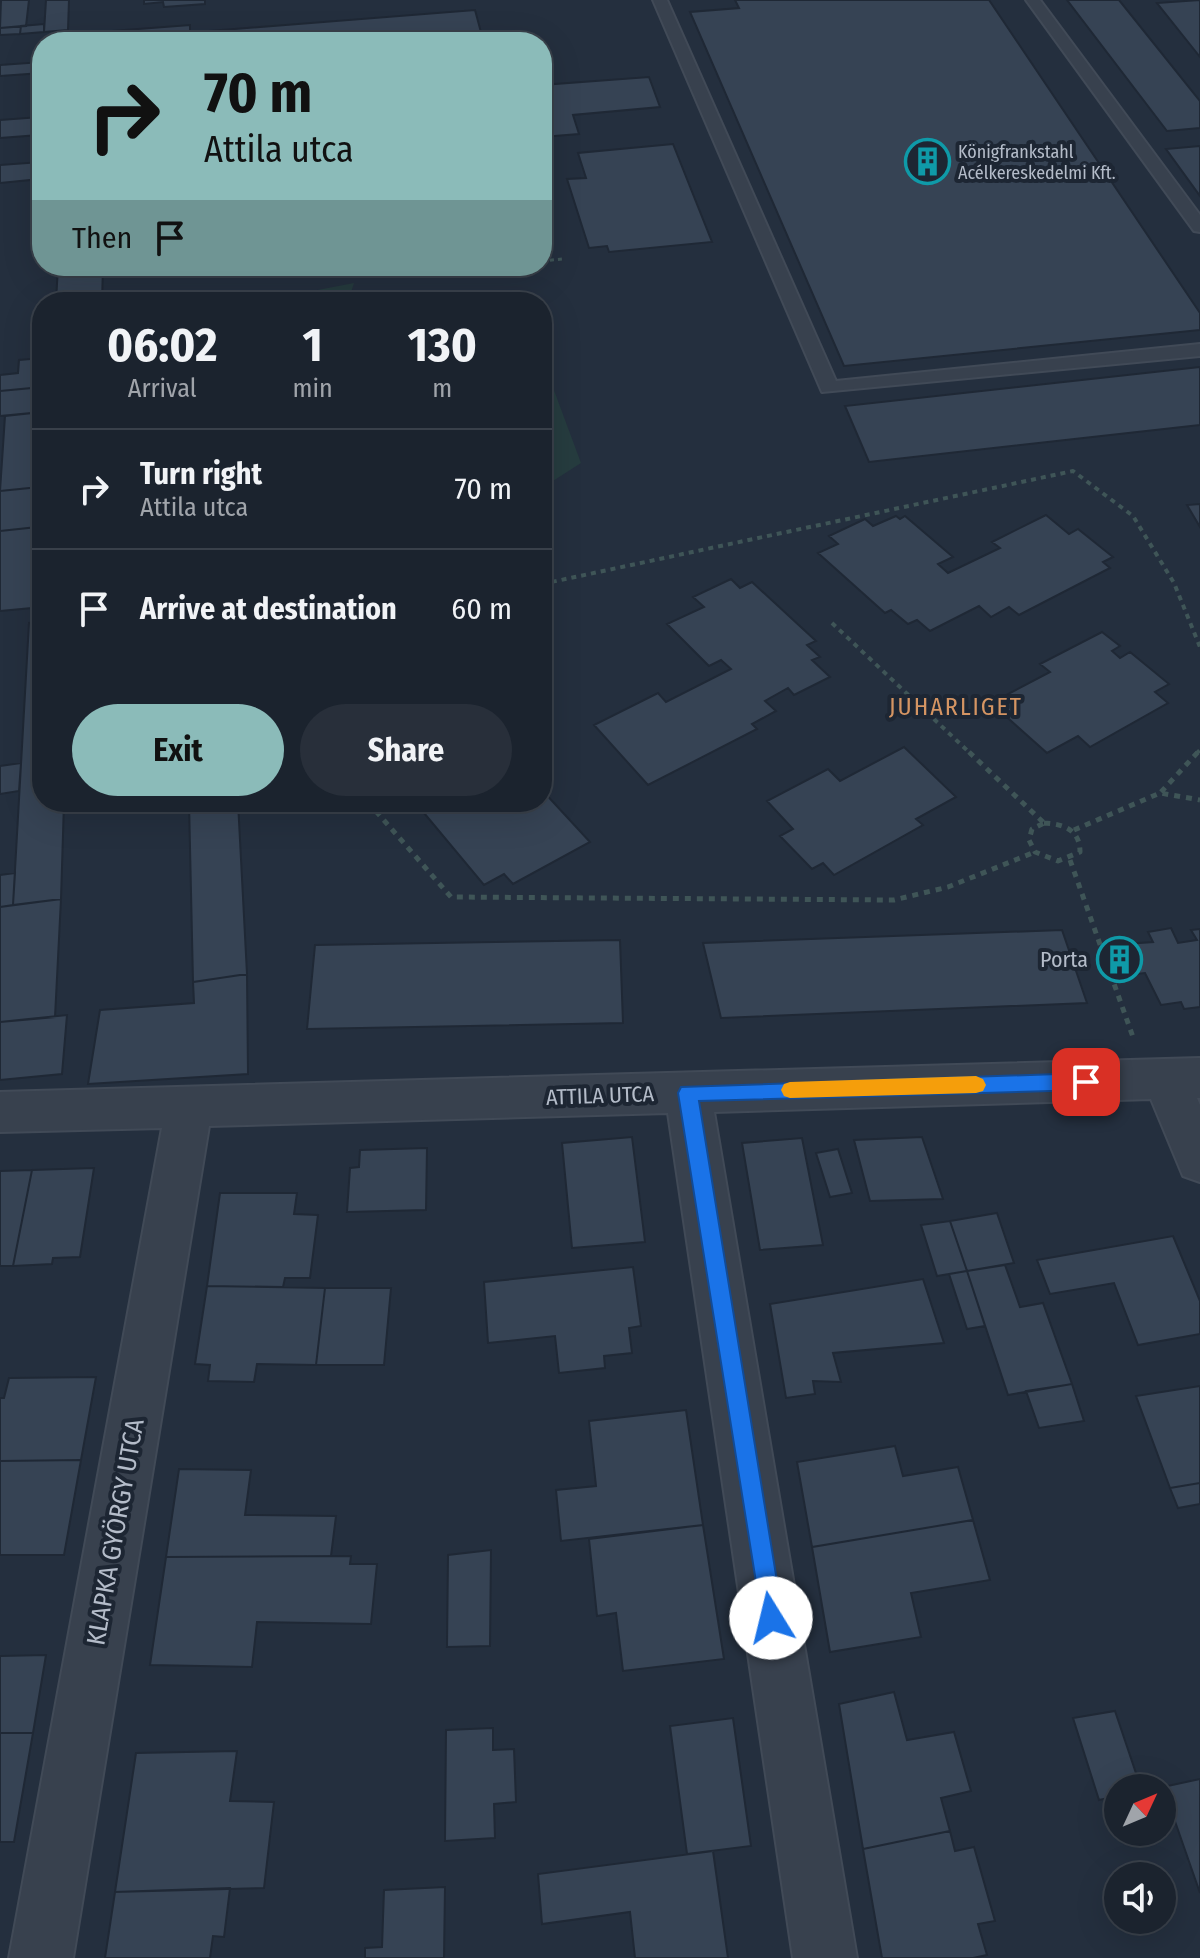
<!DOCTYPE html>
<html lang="en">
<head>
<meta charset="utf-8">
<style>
	body { margin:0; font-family:"Fira Sans Condensed",sans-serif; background:#282f3a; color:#f1f3f6; height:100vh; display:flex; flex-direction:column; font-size:30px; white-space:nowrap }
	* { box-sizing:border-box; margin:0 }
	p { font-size:26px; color:#a0a4aa }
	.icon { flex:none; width:44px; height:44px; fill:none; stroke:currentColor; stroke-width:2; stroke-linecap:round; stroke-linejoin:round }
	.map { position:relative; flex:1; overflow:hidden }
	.drawer { position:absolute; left:32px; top:292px; width:520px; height:520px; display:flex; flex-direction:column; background:#1b232e; border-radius:32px; box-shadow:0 8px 32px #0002,0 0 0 2px #39404a }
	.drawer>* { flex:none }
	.guide { position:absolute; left:32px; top:32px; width:520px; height:244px; border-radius:32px; box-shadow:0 8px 32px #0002,0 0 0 2px #39404a; background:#8bbbb9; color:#111; overflow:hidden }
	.needle { width:52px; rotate:46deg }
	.buttons { position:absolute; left:1104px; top:1774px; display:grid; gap:16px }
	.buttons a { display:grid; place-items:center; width:72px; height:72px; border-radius:50%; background:#1b232e; box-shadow:0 8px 32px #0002,0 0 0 2px #39404a; font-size:40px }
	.pin { position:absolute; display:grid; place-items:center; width:68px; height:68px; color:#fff; margin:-34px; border-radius:16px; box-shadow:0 4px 12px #0006 }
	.me { position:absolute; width:88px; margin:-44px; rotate:351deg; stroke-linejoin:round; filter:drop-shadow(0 0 6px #0008) }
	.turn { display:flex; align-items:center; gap:28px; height:168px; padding:0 40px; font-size:36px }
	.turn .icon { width:104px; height:104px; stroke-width:2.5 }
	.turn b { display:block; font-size:56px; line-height:68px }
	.then { display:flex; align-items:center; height:76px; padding:0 40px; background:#0003; gap:16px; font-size:30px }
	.eta { display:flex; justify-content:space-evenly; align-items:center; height:136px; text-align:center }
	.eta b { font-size:48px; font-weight:700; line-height:56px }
	.primary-button { display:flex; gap:16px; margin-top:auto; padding:16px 40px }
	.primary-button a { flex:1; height:92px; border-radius:48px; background:#8bbbb9; color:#111; font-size:32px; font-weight:700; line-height:92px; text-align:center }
	.primary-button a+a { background:#282f3a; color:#f1f3f6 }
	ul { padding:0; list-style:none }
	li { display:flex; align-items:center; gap:24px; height:120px; padding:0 40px; border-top:2px solid #39404a }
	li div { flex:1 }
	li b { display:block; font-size:30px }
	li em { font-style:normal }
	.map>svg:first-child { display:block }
	.green { fill:#263c3f }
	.building { fill:#364354; stroke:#1f2835; stroke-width:2 }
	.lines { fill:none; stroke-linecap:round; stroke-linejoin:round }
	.service-casing { stroke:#414a57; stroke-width:4 }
	.minor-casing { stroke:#414a57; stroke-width:4 }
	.path-far2 { stroke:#3f5557; stroke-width:3; stroke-dasharray:4 4; stroke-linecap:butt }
	.path-far1 { stroke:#3f5557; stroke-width:4; stroke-dasharray:5 5; stroke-linecap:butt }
	.path { stroke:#3f5557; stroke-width:5; stroke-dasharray:6 6; stroke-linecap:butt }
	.service { fill:#38414e; fill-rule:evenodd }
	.minor { fill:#38414e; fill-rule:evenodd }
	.route { fill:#1a73e8; stroke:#114b97; stroke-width:2 }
	.slow { fill:#f59e0b }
	.labels { text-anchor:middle; stroke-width:8; stroke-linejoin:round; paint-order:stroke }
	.far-poi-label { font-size:18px; fill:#b4bcc9; stroke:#1d2633; text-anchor:start }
	.poi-label { font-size:22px; fill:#b4bcc9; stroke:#1d2633; text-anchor:end }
	.street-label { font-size:22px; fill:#b4bcc9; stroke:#1d2633 }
	.neighbourhood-label { font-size:24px; letter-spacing:2px; fill:#d59563; stroke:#1d2633 }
	.near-street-label { font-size:26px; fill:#b4bcc9; stroke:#1d2633 }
</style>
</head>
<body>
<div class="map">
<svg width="1200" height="1958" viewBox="0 0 1200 1958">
	<rect width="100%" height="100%" fill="#242f3e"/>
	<!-- green -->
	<path class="green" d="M354,283L348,302H273L276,298Z
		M542,358L581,463L542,488Z"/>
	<!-- building -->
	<path class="building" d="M1,0H29L26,26L0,28Z
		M46,0H69L68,30L44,32Z
		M144,0H205V4L164,7L163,2L144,4Z
		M735,0H989L1200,313V330L844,366L690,12L739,8Z
		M1067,0H1119L1200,101V128L1167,131Z
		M1200,0V57L1157,3Z
		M475,10L482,36L470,37L471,42H211L210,31Z
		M44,24V32L20,34L21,26Z
		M190,25V42H86V33Z
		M21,26L20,34L0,35V28Z
		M42,62V73L0,76V65Z
		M649,77L660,107L573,115L579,134L542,137V85Z
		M40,117L39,135L0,138V120Z
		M673,144L712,242L609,252L607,246L589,248L567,179L586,178L578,153Z
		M1200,146V196L1166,149Z
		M41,162L40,179L0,183V165Z
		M58,266H103L102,302H56Z
		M42,358V387L0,391V375L18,373L19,360Z
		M1200,367V425L869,462L845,406Z
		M42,387V412L0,416V391Z
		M42,412L39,487L0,491L5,416Z
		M39,487L37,527L0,531V491Z
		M1200,504V527L1187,505Z
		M1046,515L1069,534L1078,529L1113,557L1103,562L1110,568L1019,615L1009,607L991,617L979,606L930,631L917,620L908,624L891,610L885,613L818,553L838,544L829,536L865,519L873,526L896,516L900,519L905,516L953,557L938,564L948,573L1000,548L992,542Z
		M37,527L32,608L0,611V531Z
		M731,579L740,588L752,582L816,641L807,645L820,657L812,660L830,677L794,695L788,688L765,701L776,711L752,724L757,729L648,785L594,725L658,693L666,702L731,669L721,660L709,666L667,624L704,607L693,597Z
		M42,622V802H64L61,899L13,905L29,623Z
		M1102,632L1120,646L1112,651L1120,658L1130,652L1169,684L1155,692L1168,703L1090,747L1078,736L1047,753L991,703L1050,672L1040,664Z
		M904,747L956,797L916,819L923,825L834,875L823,863L812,869L780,836L793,829L767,801L828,769L840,781Z
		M21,763L19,791L0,794V766Z
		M542,790L590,842L513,884L504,874L484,885L419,807L428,802H542Z
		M189,802H238L247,974L193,982Z
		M15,873L13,905L0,907V875Z
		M61,899L55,1017L0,1022V907Z
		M1171,928L1178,943L1197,940L1191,930L1200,929V1007L1184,1009L1181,1002L1161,1005L1145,973L1136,974L1124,944L1153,942L1148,932Z
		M1062,930L1087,1003L721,1018L703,943Z
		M620,940L623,1023L307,1029L315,945Z
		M1124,944L1136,974L1114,975L1103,945Z
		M247,974L248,1074L88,1084L100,1010L194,1003L193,982Z
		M67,1015L62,1074L0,1080V1022Z
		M632,1137L645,1242L572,1248L562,1143Z
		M922,1137L943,1199L870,1201L854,1140Z
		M802,1138L823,1245L760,1250L742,1143Z
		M427,1148L426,1210L347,1212L350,1168L359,1167L360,1150Z
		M838,1149L852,1193L830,1197L816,1153Z
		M94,1168L80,1257L53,1258L52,1264L13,1266L32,1170Z
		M32,1170L13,1266H0V1171Z
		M220,1193H297L294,1214L318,1215L310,1278H285L283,1287L207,1286Z
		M997,1213L1014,1263L967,1271L950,1221Z
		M950,1221L967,1271L937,1276L921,1225Z
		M1173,1236L1200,1301V1334L1138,1345L1114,1283L1050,1294L1037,1260Z
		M1005,1265L1020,1307L1043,1303L1072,1384L1008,1395L967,1271Z
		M633,1267L641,1326L629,1328L632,1353L604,1356L605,1368L559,1373L555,1336L488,1343L484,1282Z
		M967,1271L985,1326L967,1329L949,1274Z
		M923,1279L944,1343L833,1353L841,1382L813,1381L815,1394L786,1398L770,1304Z
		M207,1286L325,1288L316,1365L257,1364L254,1382L208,1381L210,1365L195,1364Z
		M325,1288H391L384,1365H316Z
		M96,1377L81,1460L0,1461V1398H4L9,1378Z
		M1072,1384L1084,1421L1039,1428L1026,1391Z
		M1200,1386V1483L1170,1488L1136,1396Z
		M686,1410L703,1525L561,1541L556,1490L596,1486L589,1421Z
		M895,1446L903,1476L958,1467L973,1520L812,1547L797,1462Z
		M81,1460L64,1555H0V1461Z
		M179,1469L251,1470L245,1515L336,1516L331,1556L166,1557Z
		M1200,1483V1504L1178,1508L1170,1488Z
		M973,1520L990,1580L911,1593L921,1637L830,1652L812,1547Z
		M703,1525L724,1659L623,1671L616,1613L597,1616L589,1539Z
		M491,1550L490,1646L447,1647L448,1555Z
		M351,1556L350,1564H377L371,1624L257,1622L252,1667L150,1665L166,1557Z
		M46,1655L33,1733H0V1656Z
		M894,1692L907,1740L954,1732L971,1791L941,1798L950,1831L863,1849L839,1704Z
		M1115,1711L1141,1788H1118V1796L1099,1800L1073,1718Z
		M733,1718L751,1846L687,1854L670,1726Z
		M493,1728V1750L514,1749L516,1802L494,1804L495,1838L445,1841L446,1730Z
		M0,1733H33L14,1842H0Z
		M237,1751L230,1801L274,1802L264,1888L115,1892L136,1753Z
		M1200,1779V1893L1163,1787Z
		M950,1831L955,1851L974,1847L995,1921L978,1924L987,1955L973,1958H882L863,1849Z
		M713,1851L728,1958H635L630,1912L542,1924L538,1874Z
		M445,1887L444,1958H365V1948L382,1947L384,1890Z
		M230,1888L224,1937L213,1936L210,1958H105L115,1892Z"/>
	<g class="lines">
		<defs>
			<path id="service" d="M653,0H667L836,381L1200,344V356L822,392Z
				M1026,0H1040L1200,215V232L1194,231Z"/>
			<path id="minor" d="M1200,1058V1098H1197L1200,1105V1182L1183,1176L1151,1099L714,1112L857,1958H793L668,1113L209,1126L73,1958H9L162,1128L0,1132V1092Z"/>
		</defs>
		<!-- service casing -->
		<use href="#service" class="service-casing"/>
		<!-- minor casing -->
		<use href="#minor" class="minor-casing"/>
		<!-- path-far2 -->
		<path class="path-far2" d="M542,261L563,259
			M393,266L421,271L479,266"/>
		<!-- path-far1 -->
		<path class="path-far1" d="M542,584L1073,471L1133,516L1174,583L1200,647
			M832,623L971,754
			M1196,754L1200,750"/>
		<!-- path -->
		<path class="path" d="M969,752L1044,823
			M1161,792L1198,752
			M368,802L451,897L894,900L948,887L1035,852
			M1044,823C1064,824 1080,830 1080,852L1058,861L1035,852L1029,840L1032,829Z
			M1074,830L1160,793L1200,800
			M1070,860L1133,1037"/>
		<!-- service -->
		<use href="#service" class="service"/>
		<!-- minor -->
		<use href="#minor" class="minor"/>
	</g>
	<!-- route -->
	<path class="route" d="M1086,1073L1093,1076L1096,1082L1093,1087L1086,1090L699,1101L783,1618L779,1626L771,1630L763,1626L678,1093L681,1087Z"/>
	<!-- slow -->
	<path class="slow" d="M976,1076L983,1079L986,1085L983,1091L976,1093L790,1098L784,1096L781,1090L784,1084L790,1082Z"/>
	<!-- icons -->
	<defs>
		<symbol id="building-ring" viewBox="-11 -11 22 22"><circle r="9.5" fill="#1d2633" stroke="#0f9aa8" stroke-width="1.5"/><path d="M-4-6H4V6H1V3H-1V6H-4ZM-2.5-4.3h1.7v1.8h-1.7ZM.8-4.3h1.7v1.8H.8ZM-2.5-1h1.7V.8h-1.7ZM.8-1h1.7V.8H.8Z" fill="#0f9aa8"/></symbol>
	</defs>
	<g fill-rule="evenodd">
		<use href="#building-ring" x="902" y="136" width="51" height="51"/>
		<use href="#building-ring" x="1094" y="934" width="51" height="51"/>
	</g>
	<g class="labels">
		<!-- far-poi labels -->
		<g class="far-poi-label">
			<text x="958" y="158">Königfrankstahl<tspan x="958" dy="21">Acélkereskedelmi Kft.</tspan></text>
		</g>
		<!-- poi labels -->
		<g class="poi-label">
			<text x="1088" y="967">Porta</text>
		</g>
		<!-- street labels -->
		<g class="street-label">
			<text transform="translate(600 1095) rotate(-2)" y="8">ATTILA UTCA</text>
		</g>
		<!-- neighbourhood labels -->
		<g class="neighbourhood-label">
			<text x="956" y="715">JUHARLIGET</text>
		</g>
		<!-- near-street labels -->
		<g class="near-street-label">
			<text transform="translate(115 1532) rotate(-80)" y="9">KLAPKA GYÖRGY UTCA</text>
		</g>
	</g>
</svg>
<div class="buttons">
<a><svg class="needle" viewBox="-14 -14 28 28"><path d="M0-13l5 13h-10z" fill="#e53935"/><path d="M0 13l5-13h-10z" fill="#a0a4aa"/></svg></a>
<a><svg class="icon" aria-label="sound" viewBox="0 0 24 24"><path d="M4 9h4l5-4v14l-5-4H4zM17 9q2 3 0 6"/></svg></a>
</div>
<div class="pin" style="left:1086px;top:1082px;background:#d93025"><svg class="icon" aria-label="arrive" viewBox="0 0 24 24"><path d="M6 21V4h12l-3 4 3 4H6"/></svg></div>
<svg class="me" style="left:771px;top:1618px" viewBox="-20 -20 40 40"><circle r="19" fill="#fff"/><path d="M0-13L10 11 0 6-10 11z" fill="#1a73e8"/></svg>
<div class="guide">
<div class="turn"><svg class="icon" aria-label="right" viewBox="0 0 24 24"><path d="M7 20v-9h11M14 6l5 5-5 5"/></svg><div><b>70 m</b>Attila utca</div></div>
<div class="then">Then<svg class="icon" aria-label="arrive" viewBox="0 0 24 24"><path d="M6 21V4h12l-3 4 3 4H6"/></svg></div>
</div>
<section class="drawer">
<div class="eta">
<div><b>06:02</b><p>Arrival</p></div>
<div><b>1</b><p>min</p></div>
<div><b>130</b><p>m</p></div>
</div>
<ul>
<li><svg class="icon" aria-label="right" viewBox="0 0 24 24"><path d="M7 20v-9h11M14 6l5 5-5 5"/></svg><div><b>Turn right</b><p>Attila utca</p></div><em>70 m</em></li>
<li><svg class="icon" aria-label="arrive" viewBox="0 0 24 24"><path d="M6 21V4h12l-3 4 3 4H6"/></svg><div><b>Arrive at destination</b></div><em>60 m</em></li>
</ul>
<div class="primary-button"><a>Exit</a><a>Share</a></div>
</section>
</div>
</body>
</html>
